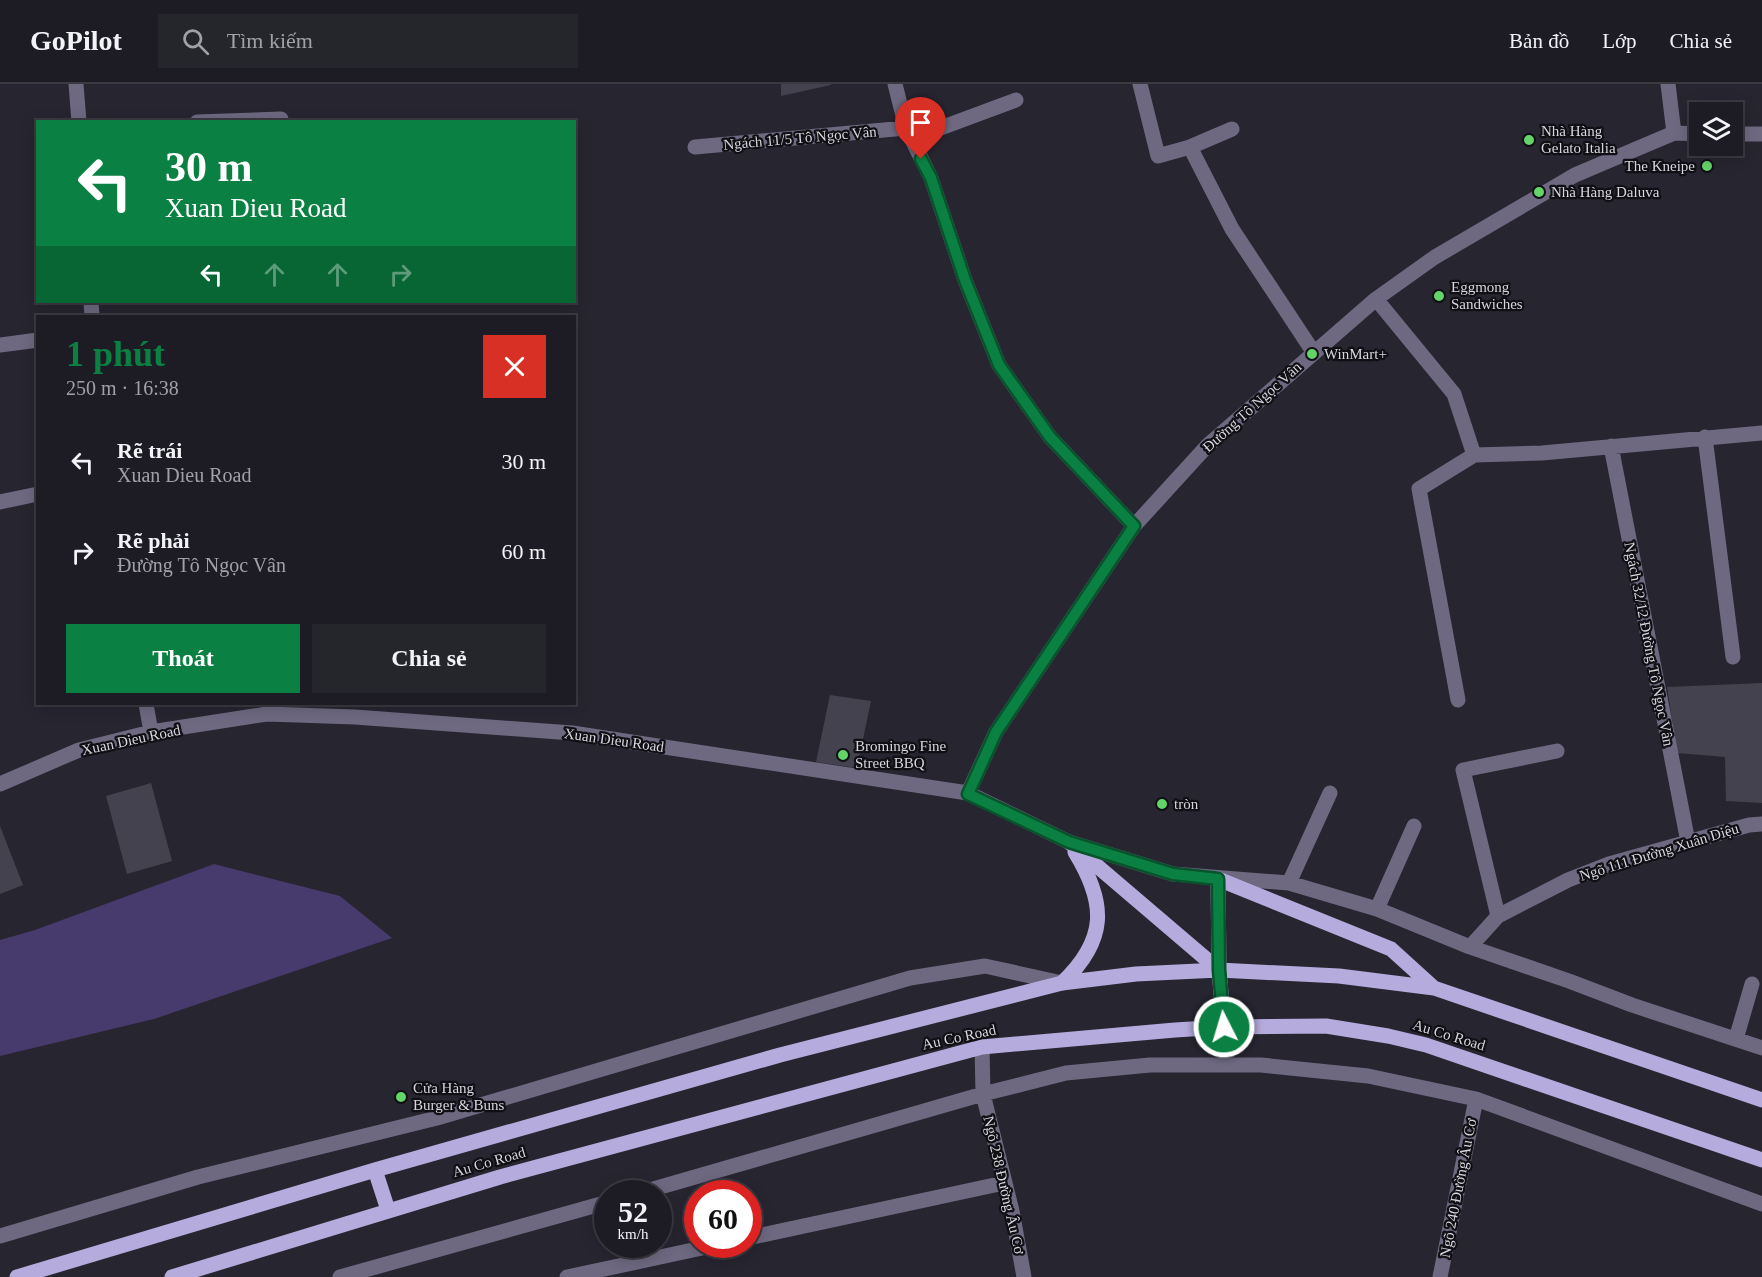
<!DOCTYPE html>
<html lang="vi">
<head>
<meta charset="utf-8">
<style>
	body { margin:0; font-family:"Times New Roman",serif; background:#25252c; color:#f1f3f6; height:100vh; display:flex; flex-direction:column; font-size:22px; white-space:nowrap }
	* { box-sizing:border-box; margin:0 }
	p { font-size:20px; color:#a0a1a6 }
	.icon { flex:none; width:33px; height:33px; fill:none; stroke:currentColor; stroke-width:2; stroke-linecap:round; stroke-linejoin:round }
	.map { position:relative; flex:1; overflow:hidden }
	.side { position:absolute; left:36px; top:231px; width:540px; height:390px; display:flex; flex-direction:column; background:#1d1c24; border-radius:0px; box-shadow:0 3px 15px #0003,0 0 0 2px #3b3a41 }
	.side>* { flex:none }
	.guide { position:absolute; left:36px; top:36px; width:540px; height:183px; border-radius:0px; box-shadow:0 3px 15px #0003,0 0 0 2px #3b3a41; background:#0b8043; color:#fff; overflow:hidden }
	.controls { position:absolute; left:1689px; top:18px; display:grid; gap:12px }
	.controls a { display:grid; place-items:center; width:54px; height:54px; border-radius:0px; background:#1d1c24; box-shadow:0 3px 15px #0003,0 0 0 2px #3b3a41; font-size:30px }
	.speed { position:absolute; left:594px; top:1096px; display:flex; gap:12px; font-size:30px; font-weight:700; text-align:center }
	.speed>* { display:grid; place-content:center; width:78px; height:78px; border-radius:50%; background:#1d1c24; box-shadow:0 3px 15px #0003,0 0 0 2px #3b3a41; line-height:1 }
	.speed small { font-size:15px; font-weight:400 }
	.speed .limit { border:9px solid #d22; background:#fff; color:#111 }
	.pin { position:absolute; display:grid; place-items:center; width:51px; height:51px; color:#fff; margin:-62px -26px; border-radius:50% 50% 50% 0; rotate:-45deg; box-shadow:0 0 6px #0007 }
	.pin .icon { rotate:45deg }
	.me { position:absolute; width:66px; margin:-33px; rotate:355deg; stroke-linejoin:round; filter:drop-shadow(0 0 4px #0008) }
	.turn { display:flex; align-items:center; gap:21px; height:126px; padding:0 30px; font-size:27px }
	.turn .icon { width:78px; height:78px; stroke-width:2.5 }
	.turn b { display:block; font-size:42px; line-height:51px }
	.lanes { display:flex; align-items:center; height:57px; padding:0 30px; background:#0003; justify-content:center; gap:30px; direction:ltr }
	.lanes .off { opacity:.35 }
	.round { display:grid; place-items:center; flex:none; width:63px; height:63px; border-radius:0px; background:#25252c }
	.headline { display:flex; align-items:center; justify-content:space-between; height:102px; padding:0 30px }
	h1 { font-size:36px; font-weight:700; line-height:45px; color:#0b8043 }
	.action { display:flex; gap:12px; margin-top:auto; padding:12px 30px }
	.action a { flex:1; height:69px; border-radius:0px; background:#0b8043; color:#fff; font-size:24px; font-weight:700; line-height:69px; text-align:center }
	.action a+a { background:#25252c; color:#f1f3f6 }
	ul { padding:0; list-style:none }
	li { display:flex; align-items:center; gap:18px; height:90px; padding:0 30px }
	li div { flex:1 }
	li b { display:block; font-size:22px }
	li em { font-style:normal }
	header { display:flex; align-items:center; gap:36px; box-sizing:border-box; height:84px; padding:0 30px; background:#1d1c24; border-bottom:2px solid #3b3a41 }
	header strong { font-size:28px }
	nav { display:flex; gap:33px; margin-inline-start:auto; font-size:21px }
	.search { width:420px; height:54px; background:#25252c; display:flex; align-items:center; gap:15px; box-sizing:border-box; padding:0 21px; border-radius:0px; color:#a0a1a6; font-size:22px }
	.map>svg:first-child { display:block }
	.water { fill:#473a6c }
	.building { fill:#44424e }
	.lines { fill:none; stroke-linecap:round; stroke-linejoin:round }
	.minor { stroke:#6e6981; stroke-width:15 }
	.major { stroke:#b5abdd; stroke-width:15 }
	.route-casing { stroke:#07532c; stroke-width:15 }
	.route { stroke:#0b8043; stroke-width:10 }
	.poi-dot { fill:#64d468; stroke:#100f14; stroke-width:2 }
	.labels { text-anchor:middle; stroke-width:4.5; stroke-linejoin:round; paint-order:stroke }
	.poi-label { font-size:15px; fill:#d7d5dd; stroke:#100f14; text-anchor:start }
	.street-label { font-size:15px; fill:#d7d5dd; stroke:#100f14 }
</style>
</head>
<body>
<header>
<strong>GoPilot</strong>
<div class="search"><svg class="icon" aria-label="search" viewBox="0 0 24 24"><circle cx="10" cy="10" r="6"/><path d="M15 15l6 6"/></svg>Tìm kiếm</div>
<nav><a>Bản đồ</a><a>Lớp</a><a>Chia sẻ</a></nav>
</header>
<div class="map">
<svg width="1762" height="1193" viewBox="0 0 1762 1193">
	<rect width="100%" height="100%" fill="#272530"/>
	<!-- water -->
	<path class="water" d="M214,780L340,812L392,854L154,935L0,972V856L35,846Z"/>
	<!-- building -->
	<path class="building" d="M781,0H831V1L781,12Z
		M1762,599V719L1726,717L1725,673L1677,669L1667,603Z
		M830,611L871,617L857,684L816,678Z
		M151,699L172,777L127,790L106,712Z
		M0,742L23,801L0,810Z"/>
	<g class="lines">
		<!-- minor -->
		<path class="minor" d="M76,0L79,38
			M895,0L906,44L931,94L965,196L999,281L1050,353L1134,442
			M1140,0L1158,72L1190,63L1232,45
			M1668,0L1674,49
			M197,38L281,35V38
			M1732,50H1762
			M911,55L1016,16
			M695,63L906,44
			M1190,63L1232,145L1314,269
			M1376,215L1454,310L1474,371
			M91,218L92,232
			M0,261L38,256
			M1705,353L1733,573
			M1611,362L1688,758
			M0,418L38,410
			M1458,616L1419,405L1474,371L1542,369L1762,349
			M146,620L151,648
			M0,700L79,666L151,648L267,630L355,633L572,649L968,709L1069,758L1173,790L1289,799L1377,825L1470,863L1569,897L1632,921L1762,964
			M968,709L996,648L1134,442L1207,362L1376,215L1435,173L1575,91L1674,49L1700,50
			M1289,799L1330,709
			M1377,825L1414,742
			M1498,832L1463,686L1557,667
			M1470,863L1498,832L1568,796L1609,780L1749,741L1762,740
			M1736,955L1752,900
			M982,963L983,1010L1012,1127L1024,1193
			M636,1110L983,1010L1066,989L1150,981H1261L1368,992L1476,1015L1762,1120
			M0,1152L198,1093L437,1034L910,894L985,882L1062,899
			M748,1154L1004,1099
			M340,1193L608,1118
			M567,1193L716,1161
			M1440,1193L1476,1015"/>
		<!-- major -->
		<path class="major" d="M1069,758L1219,886
			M1062,899C1107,856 1107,820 1075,768
			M1224,943L1219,886L1218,795L1391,865L1434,904
			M375,1086L388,1126
			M17,1193L375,1086L780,971L1062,899L1136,890L1219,886L1339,892L1434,904L1762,1016
			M172,1193L500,1093L982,963L1175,946L1224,943L1326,942L1388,952L1426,961L1762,1076"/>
	</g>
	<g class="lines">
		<defs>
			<path id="route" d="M921,75L931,94L965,196L999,281L1050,353L1134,442L996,648L968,710L1069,758L1173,790L1218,795L1219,886L1224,943"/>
		</defs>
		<!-- route casing -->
		<use href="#route" class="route-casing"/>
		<!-- route -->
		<use href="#route" class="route"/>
	</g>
	<!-- markers -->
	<g class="poi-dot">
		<circle cx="1529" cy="56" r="6"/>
		<circle cx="1707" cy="82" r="6"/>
		<circle cx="1539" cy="108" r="6"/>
		<circle cx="1439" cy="212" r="6"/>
		<circle cx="1312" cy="270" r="6"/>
		<circle cx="843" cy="671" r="6"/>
		<circle cx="1162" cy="720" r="6"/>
		<circle cx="401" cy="1013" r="6"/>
	</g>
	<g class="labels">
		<!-- poi labels -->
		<g class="poi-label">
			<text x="1541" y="52">Nhà Hàng<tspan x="1541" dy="17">Gelato Italia</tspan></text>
			<text x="1695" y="87" text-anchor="end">The Kneipe</text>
			<text x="1551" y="113">Nhà Hàng Daluva</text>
			<text x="1451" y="208">Eggmong<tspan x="1451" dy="17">Sandwiches</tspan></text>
			<text x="1324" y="275">WinMart+</text>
			<text x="855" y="667">Bromingo Fine<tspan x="855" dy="17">Street BBQ</tspan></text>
			<text x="1174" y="725">tròn</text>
			<text x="413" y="1009">Cửa Hàng<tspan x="413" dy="17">Burger &amp; Buns</tspan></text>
		</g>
		<!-- street labels -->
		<g class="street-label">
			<text transform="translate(800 54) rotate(-5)" y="5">Ngách 11/5 Tô Ngọc Vân</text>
			<text transform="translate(1252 323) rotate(-42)" y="5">Đường Tô Ngọc Vân</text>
			<text transform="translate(1649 560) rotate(79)" y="5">Ngách 32/12 Đường Tô Ngọc Vân</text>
			<text transform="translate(131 656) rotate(-12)" y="5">Xuan Dieu Road</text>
			<text transform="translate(614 656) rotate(8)" y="5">Xuan Dieu Road</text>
			<text transform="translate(1659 768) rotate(-17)" y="5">Ngõ 111 Đường Xuân Diệu</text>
			<text transform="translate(1449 951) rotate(17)" y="5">Au Co Road</text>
			<text transform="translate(959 953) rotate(-12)" y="5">Au Co Road</text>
			<text transform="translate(489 1078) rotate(-16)" y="5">Au Co Road</text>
			<text transform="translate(1004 1101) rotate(77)" y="5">Ngõ 238 Đường Âu Cơ</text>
			<text transform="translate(1458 1104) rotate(-79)" y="5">Ngõ 240 Đường Âu Cơ</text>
		</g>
	</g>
</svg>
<div class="controls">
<a><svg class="icon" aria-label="layers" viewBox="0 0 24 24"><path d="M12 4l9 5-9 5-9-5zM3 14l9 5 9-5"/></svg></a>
</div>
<div class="speed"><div>52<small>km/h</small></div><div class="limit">60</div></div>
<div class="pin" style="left:921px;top:75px;background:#d93025"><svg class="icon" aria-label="arrive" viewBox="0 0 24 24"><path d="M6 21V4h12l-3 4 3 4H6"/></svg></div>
<svg class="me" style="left:1224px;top:943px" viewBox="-20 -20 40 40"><circle r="17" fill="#0b8043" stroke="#fff" stroke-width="3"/><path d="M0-11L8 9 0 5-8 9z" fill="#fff"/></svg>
<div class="guide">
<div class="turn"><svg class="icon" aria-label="left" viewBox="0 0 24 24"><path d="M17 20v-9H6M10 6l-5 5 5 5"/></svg><div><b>30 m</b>Xuan Dieu Road</div></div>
<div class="lanes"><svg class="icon" aria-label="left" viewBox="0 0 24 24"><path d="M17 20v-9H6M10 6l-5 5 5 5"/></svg><svg class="icon off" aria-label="ahead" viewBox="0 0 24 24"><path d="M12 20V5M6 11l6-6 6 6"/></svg><svg class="icon off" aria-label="ahead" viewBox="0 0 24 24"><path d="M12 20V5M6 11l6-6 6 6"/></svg><svg class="icon off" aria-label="right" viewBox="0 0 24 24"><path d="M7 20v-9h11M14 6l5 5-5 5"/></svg></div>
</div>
<section class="side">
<div class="headline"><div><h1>1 phút</h1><p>250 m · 16:38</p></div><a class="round" style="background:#d93025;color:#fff"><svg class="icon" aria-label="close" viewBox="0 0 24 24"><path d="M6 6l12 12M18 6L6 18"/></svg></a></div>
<ul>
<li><svg class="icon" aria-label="left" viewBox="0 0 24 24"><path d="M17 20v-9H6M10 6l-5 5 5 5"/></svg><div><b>Rẽ trái</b><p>Xuan Dieu Road</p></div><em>30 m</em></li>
<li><svg class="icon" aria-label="right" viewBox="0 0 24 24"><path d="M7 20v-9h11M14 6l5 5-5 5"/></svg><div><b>Rẽ phải</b><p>Đường Tô Ngọc Vân</p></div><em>60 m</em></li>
</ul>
<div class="action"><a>Thoát</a><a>Chia sẻ</a></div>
</section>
</div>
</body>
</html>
